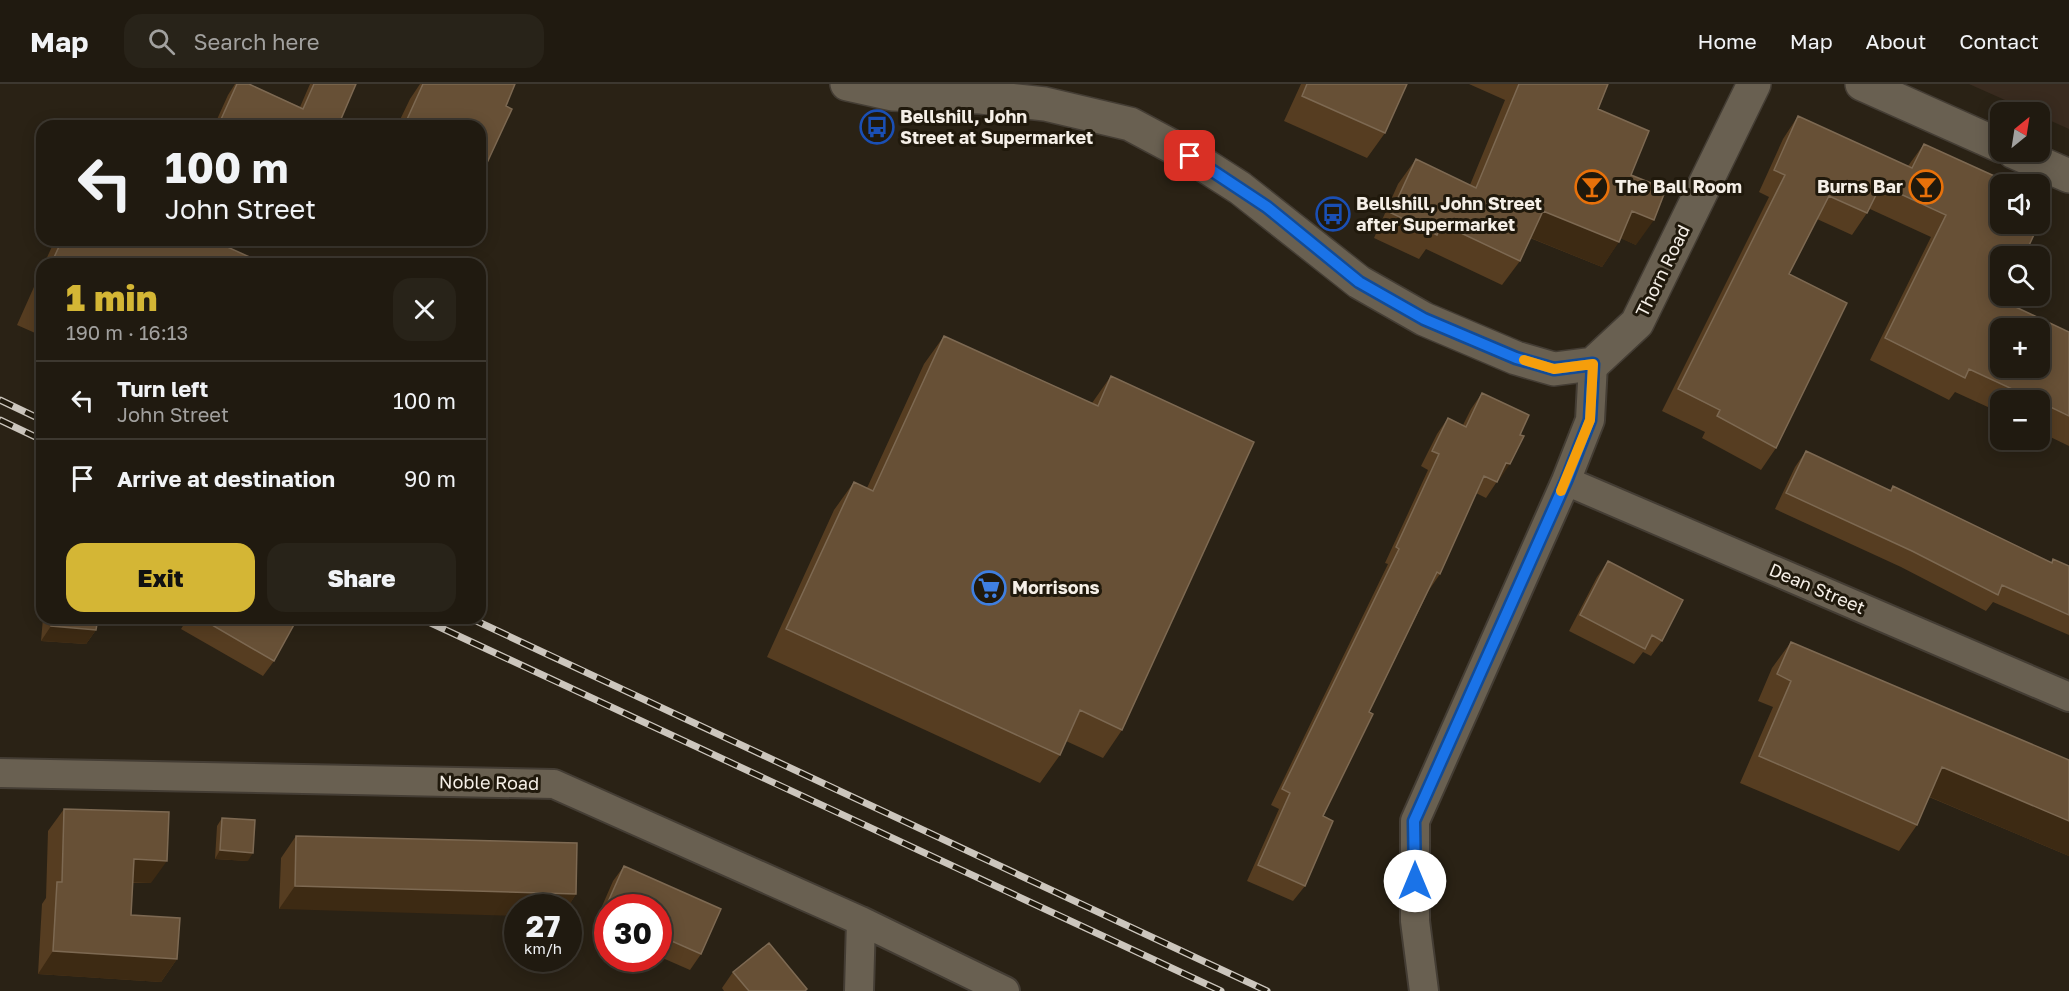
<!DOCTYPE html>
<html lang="en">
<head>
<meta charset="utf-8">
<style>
	body { margin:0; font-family:"Golos Text",sans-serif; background:#282319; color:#f1f3f6; height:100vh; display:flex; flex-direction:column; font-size:22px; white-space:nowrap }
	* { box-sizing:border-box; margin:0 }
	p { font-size:20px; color:#a2a19f }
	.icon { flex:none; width:33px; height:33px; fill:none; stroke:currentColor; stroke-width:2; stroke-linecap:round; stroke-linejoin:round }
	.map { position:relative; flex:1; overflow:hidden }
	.sheet { position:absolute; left:36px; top:174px; width:450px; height:366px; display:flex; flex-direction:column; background:#201a10; border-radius:18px; box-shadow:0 3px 15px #0003,0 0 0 2px #3d3830 }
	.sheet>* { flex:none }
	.banner { position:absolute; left:36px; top:36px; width:450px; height:126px; border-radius:18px; box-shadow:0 3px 15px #0003,0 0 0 2px #3d3830; background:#201a10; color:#f1f3f6; overflow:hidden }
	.needle { width:39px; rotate:30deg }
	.tools { position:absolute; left:1990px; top:18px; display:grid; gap:12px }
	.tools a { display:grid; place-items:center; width:60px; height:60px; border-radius:12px; background:#201a10; box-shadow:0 3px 15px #0003,0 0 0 2px #3d3830; font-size:30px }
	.speed { position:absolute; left:504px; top:810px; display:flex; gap:12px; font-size:30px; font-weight:700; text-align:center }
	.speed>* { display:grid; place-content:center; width:78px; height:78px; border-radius:50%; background:#201a10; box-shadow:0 3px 15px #0003,0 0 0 2px #3d3830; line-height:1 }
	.speed small { font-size:15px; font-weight:400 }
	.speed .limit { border:9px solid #d22; background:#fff; color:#111 }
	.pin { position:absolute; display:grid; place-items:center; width:51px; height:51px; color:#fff; margin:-26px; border-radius:12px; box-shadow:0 3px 9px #0006 }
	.me { position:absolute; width:66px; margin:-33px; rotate:0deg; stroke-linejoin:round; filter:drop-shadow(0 0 4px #0008) }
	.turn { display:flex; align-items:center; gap:21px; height:126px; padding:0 30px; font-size:27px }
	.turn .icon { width:78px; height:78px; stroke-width:2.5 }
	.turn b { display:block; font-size:42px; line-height:51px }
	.round { display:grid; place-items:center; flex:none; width:63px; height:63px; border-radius:18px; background:#282319 }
	.headline { display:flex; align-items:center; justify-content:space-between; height:102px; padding:0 30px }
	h1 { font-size:36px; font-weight:800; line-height:45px; color:#d4b635 }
	.button { display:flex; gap:12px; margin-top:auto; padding:12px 30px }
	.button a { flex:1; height:69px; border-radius:18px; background:#d4b635; color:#111; font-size:24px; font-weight:800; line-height:69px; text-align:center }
	.button a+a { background:#282319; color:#f1f3f6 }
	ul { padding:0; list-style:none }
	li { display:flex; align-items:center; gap:18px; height:78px; padding:0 30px; border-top:2px solid #3d3830 }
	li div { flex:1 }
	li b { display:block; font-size:22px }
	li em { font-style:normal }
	header { display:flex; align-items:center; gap:36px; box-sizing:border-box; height:84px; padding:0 30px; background:#201a10; border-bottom:2px solid #3d3830 }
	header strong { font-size:28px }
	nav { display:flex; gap:33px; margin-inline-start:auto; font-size:21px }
	.search { width:420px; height:54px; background:#282319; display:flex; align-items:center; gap:15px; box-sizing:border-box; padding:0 21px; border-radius:18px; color:#a2a19f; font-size:22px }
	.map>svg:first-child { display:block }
	.education { fill:#392b1f }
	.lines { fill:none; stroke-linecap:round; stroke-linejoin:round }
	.minor-casing { stroke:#443d34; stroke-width:32 }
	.tertiary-casing { stroke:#443d34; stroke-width:36 }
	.minor { stroke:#696051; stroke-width:28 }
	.tertiary { stroke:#696051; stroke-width:33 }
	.rail-casing { stroke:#ccc6bd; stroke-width:7 }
	.rail { stroke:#20190c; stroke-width:4.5; stroke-dasharray:14; stroke-linecap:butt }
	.wall { fill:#563d21 }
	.shaded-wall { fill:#3d2a13 }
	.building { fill:#675036; stroke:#7d6952; stroke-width:1.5; fill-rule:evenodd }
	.route-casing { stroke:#114b97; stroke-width:15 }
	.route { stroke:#1a73e8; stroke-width:10 }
	.slow { stroke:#f59e0b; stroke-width:10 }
	.labels { text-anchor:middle; stroke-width:6; stroke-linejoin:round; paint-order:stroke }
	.poi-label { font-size:18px; font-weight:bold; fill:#f5efe7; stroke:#20190c; text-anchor:start }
	.street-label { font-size:18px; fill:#f5efe7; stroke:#20190c }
</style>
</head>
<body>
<header>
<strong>Map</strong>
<div class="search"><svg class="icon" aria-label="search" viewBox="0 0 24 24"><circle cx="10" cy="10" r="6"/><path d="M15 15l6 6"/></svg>Search here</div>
<nav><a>Home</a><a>Map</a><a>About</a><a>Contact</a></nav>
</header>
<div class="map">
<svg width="2069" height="907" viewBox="0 0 2069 907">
	<rect width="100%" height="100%" fill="#2a2215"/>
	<!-- education -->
	<path class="education" d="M1969,0H2069V45L2040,32V28H2032Z"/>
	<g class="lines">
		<defs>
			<path id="minor" d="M1566,397L2069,613
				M0,689L554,700L861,837L1005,907
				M859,907L861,837
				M1424,907L1415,837V737L1566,397L1590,336L1593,280"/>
			<path id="tertiary" d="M847,0L892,10L981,13L1045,20L1130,40L1190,72L1240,104L1359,198L1424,235L1516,274L1554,285L1593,280L1637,239L1754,0
				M1862,0L2001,62
				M2014,68L2069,92"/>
		</defs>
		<!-- minor casing -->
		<use href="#minor" class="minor-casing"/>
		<!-- tertiary casing -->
		<use href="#tertiary" class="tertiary-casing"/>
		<!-- minor -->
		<use href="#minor" class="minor"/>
		<!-- tertiary -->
		<use href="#tertiary" class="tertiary"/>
		<defs>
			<path id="rail" d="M0,316L42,336
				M0,336L42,356
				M420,534L1221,907
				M470,534L1267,907"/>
		</defs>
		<!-- rail casing -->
		<use href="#rail" class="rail-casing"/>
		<!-- rail -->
		<use href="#rail" class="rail"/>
	</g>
	<!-- wall -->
	<path class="wall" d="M235,0H249L300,23L310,0H356L338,42H214L228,11Z
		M420,0H515L480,42H397L410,15Z
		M1301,0H1407L1385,49L1367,74L1284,37Z
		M1469,0H1608L1598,25L1631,91L1636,161L1621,154L1602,183L1530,154L1520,177L1502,201L1426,165L1419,175L1374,154L1398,100L1416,75L1470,101L1505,16Z
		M1798,32L1908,82L1924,60L2003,217L2069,248V362L2040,348V316H2001V329L1955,308L1949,316L1870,276L1931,153L1870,125L1867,129L1852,151L1817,135L1789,190L1776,364L1761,386L1702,354L1705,348L1662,327L1769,113L1759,108L1783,55Z
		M55,156H212L265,180H44Z
		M42,185V252L17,241Z
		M944,252L1092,319L1111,292L1122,646L1103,674L1066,657L1060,671L1040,699L767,573L834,426L854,398L867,404L924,280Z
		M1482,309L1499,396H1498L1486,414L1476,409L1440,490L1429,506L1369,628L1323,732L1305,802L1293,817L1247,797L1279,725L1271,721L1388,480L1385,479L1428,386L1421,382L1437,350L1448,334L1463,341L1471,325Z
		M1806,367L1890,406L1893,402L2051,479L2053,475L2069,482V551L1993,518L1986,527L1901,483L1775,425L1795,383Z
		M1608,477L1662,557L1651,572L1643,568L1634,580L1569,547L1597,493Z
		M43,534H98L96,546L86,560L41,557Z
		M188,534H291L274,577L263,592L181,545Z
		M1791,558L2069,676V772L1929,713L1917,741L1899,767L1740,699L1773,623L1758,617L1772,584Z
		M64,725L151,799H133L131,831L177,875L161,898L38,890L42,820L46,814L48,747Z
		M222,734L248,777L215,775L217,742Z
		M296,752L576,810L567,824L279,825L281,774Z
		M624,782L701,870L690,886L658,872V824H608V849L593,843L613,797Z
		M733,888L806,907H724L722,904Z"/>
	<!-- shaded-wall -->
	<path class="shaded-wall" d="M1543,127L1619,158L1602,183L1526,152Z
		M1632,127L1654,136L1636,161L1615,152Z
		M1506,379L1510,380L1499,396L1495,394Z
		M51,542L96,546L86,560L41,557Z
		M1942,683L2069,737V772L1923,710Z
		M220,766L253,769L248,777L215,775Z
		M134,775L167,777L151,799L119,798Z
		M295,802L576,810L567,824H518V832L279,825Z
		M53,867L177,875L161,898L38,890Z"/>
	<!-- building -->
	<path class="building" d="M237,0H249L303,25L314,0H356L338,42H218Z
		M423,0H515L506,22L512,25L480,94V42H404Z
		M1307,0H1407L1385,49L1302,12Z
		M1519,0H1608L1598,25L1649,47L1631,91L1666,105L1654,136L1632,127L1619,158L1543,127L1520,177L1442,140L1437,151L1391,129L1416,75L1476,104Z
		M1798,32L1912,84L1924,60L2012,100H2001V140H2039L2024,172H2001V212H2005L2003,217L2069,248V332L2040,318V316H2036L1969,285L1965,294L1885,254L1946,131L1881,101L1867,129L1829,112L1789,190L1847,219L1776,364L1717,332L1720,326L1678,305L1785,91L1774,86ZM2001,244H2040V284H2001Z
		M2040,113L2049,117L2040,137Z
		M62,156H212L265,180H51Z
		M42,201V215L37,212Z
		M944,252L1098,322L1111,292L1254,358L1122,646L1080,626L1060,671L786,545L854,398L873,407Z
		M1482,309L1529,331L1520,351L1524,352L1510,380L1506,379L1497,398L1484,392L1440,490L1437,488L1369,628L1373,630L1323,732L1333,737L1305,802L1258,781L1290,709L1282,705L1399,465L1396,463L1439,370L1432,367L1448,334L1466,343Z
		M1806,367L1891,407L1893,402L2052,479L2053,475L2069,482V531L2002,501L1998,511L1912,467L1786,409Z
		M1608,477L1683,516L1662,557L1652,551L1645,565L1580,531Z
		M52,534H98L96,546L51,542Z
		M200,534H291L296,537L274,577Z
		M1791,558L2069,676V737L1942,683L1917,741L1759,672L1791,597L1777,590Z
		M64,725L169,728L167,777L134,775L131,831L180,834L177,875L53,867L57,798H62Z
		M222,734L255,736L253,769L220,766Z
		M296,752L577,759L576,810L295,802Z
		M624,782L721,825L701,870L658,851V824H608V828L604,827Z
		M769,859L807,905L805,907H749L733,888Z"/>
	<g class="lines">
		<defs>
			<path id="route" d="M1190,72L1267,123L1359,198L1424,235L1516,274L1554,285L1593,280L1590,336L1566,397L1414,737L1415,797"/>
		</defs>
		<!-- route casing -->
		<use href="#route" class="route-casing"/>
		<!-- route -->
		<use href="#route" class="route"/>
		<!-- slow -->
		<path class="slow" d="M1524,276L1554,285L1593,280L1590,336L1561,407"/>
	</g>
	<!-- icons -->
	<defs>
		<symbol id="bus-ring" viewBox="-11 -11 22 22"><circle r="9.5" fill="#20190c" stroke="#1a4fb4" stroke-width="1.5"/><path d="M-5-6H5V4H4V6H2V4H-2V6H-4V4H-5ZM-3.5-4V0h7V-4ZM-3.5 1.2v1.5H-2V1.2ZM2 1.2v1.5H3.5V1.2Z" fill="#1a4fb4"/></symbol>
		<symbol id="bar-ring" viewBox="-11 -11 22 22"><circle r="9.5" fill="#20190c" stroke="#e8710a" stroke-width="1.5"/><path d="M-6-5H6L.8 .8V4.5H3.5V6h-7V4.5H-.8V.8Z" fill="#e8710a"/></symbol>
		<symbol id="supermarket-ring" viewBox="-11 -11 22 22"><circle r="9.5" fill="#20190c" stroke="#3f7fe0" stroke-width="1.5"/><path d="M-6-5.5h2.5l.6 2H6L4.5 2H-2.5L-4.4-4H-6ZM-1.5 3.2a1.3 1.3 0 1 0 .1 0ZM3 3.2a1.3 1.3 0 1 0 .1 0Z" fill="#3f7fe0"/></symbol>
	</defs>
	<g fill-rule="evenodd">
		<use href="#bus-ring" x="858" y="24" width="38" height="38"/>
		<use href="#bar-ring" x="1573" y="84" width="38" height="38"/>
		<use href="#bar-ring" x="1907" y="84" width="38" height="38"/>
		<use href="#bus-ring" x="1314" y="111" width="38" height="38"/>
		<use href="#supermarket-ring" x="970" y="485" width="38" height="38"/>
	</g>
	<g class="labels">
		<!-- poi labels -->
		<g class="poi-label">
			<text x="900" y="39">Bellshill, John<tspan x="900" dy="21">Street at Supermarket</tspan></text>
			<text x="1615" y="109">The Ball Room</text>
			<text x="1903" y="109" text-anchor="end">Burns Bar</text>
			<text x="1356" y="126">Bellshill, John Street<tspan x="1356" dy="21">after Supermarket</tspan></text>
			<text x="1012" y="510">Morrisons</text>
		</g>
		<!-- street labels -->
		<g class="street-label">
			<text transform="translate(1663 187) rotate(-64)" y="6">Thorn Road</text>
			<text transform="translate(1817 505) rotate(23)" y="6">Dean Street</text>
			<text transform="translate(489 699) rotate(1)" y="6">Noble Road</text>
		</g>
	</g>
</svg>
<div class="tools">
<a><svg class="needle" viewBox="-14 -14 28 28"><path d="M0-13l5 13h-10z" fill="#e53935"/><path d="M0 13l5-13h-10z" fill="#a2a19f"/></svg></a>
<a><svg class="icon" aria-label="sound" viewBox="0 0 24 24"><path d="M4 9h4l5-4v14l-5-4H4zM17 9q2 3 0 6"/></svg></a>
<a><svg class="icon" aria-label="search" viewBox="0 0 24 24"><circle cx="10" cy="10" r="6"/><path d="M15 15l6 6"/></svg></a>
<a>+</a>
<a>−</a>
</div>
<div class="speed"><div>27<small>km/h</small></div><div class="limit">30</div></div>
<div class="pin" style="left:1190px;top:72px;background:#d93025"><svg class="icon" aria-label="arrive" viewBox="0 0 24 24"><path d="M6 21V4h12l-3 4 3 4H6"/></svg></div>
<svg class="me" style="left:1415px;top:797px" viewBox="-20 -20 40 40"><circle r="19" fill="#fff"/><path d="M0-13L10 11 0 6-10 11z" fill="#1a73e8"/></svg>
<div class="banner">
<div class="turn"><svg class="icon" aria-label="left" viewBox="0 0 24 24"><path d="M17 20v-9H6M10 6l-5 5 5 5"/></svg><div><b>100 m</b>John Street</div></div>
</div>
<section class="sheet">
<div class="headline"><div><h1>1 min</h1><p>190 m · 16:13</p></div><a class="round"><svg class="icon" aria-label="close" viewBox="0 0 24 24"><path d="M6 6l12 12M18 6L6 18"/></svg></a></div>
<ul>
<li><svg class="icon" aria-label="left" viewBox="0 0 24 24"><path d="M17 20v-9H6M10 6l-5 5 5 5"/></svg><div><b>Turn left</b><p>John Street</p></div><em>100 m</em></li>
<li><svg class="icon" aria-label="arrive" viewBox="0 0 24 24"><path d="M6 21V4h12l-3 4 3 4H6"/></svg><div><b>Arrive at destination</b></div><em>90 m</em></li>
</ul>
<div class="button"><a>Exit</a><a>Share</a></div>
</section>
</div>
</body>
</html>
